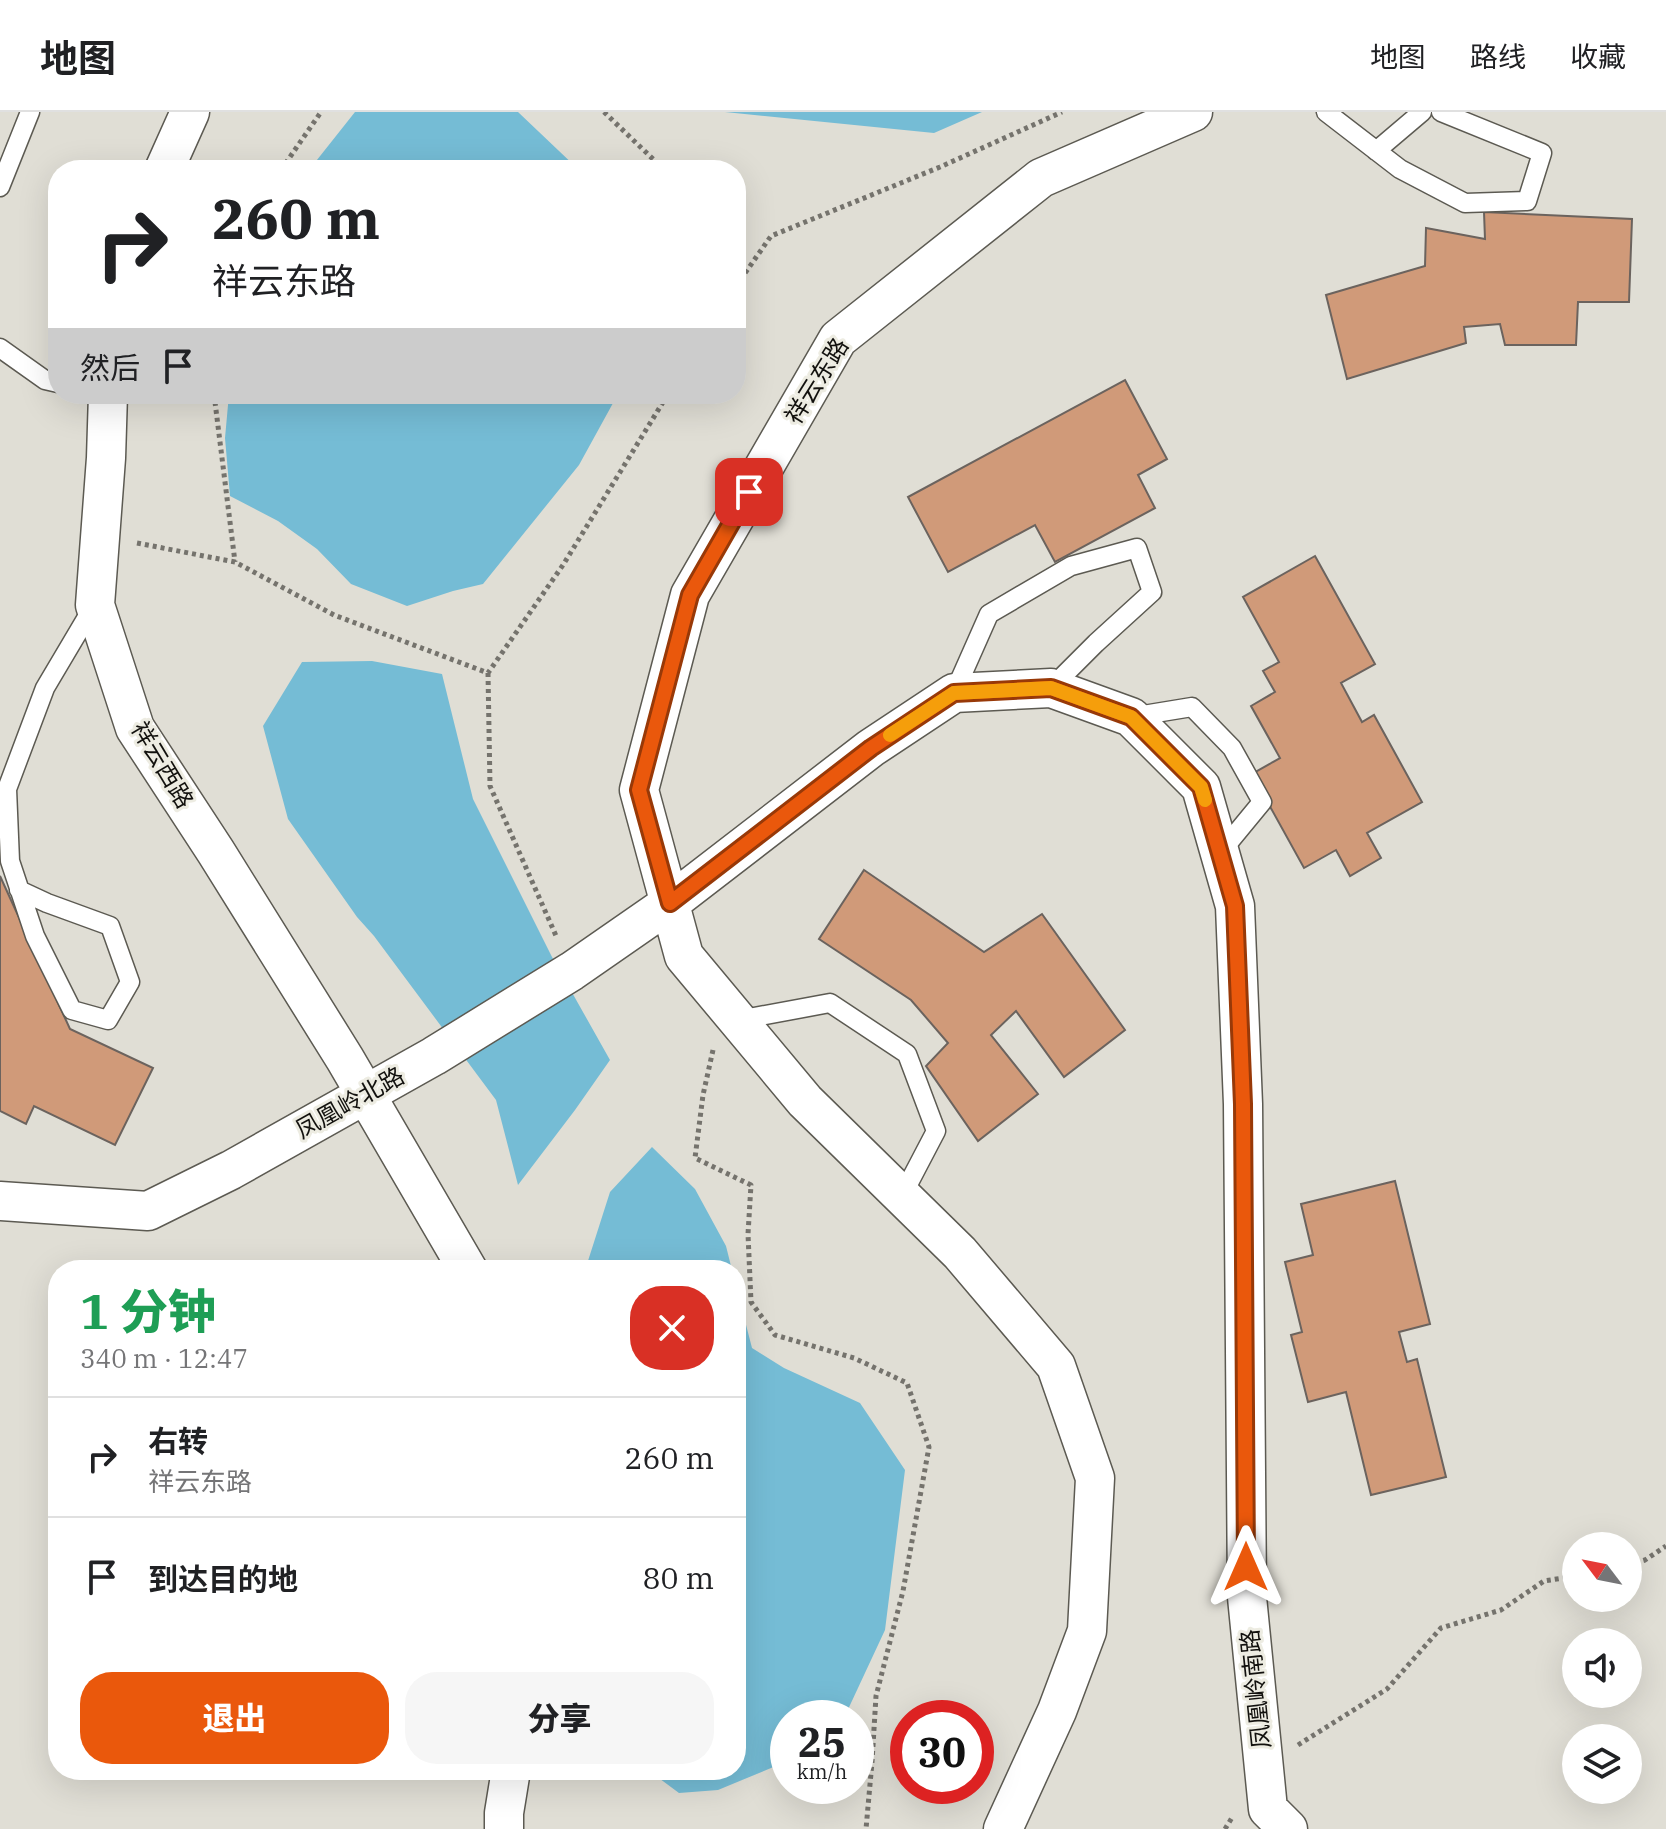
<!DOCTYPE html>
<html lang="zh">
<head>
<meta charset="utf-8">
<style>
	body { margin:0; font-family:"IBM Plex Serif","Noto Sans SC",serif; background:#f6f6f6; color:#202124; height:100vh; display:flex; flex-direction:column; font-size:30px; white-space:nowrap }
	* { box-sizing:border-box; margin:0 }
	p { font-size:26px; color:#757577 }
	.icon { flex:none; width:44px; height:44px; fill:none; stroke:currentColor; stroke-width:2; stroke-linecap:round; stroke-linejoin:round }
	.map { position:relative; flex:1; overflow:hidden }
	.details { position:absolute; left:48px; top:1148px; width:698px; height:520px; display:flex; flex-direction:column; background:#fff; border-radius:32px; box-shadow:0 8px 32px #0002 }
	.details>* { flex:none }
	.guide { position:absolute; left:48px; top:48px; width:698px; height:244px; border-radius:32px; box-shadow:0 8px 32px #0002; background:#fff; color:#202124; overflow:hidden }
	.needle { width:52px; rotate:302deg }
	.tools { position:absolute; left:1562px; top:1420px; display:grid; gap:16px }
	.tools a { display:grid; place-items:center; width:80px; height:80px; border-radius:50%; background:#fff; box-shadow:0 8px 32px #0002; font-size:40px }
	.speed { position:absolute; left:770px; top:1588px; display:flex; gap:16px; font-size:40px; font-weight:700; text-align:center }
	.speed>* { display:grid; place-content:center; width:104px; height:104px; border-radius:50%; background:#fff; box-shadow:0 8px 32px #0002; line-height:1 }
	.speed small { font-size:20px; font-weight:400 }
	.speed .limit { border:12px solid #d22; background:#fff; color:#111 }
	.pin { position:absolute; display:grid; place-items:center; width:68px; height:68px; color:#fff; margin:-34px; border-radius:16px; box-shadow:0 4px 12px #0006 }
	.me { position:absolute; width:88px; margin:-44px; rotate:0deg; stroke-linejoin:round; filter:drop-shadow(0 0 6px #0008) }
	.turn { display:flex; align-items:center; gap:28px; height:168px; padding:0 32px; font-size:36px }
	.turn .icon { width:104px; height:104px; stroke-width:2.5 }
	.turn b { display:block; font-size:56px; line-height:68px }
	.then { display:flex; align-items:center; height:76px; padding:0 32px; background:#0003; gap:16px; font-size:30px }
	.round { display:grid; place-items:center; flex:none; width:84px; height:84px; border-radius:32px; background:#f6f6f6 }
	.head { display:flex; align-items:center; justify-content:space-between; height:136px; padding:0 32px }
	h1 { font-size:48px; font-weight:800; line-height:60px; color:#1e9e55 }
	.action { display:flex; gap:16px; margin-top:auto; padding:16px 32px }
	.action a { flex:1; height:92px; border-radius:32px; background:#ea580c; color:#fff; font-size:32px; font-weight:800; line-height:92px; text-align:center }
	.action a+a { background:#f6f6f6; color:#202124 }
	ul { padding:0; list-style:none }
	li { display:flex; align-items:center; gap:24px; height:120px; padding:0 32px; border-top:2px solid #e0e0e0 }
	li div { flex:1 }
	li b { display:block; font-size:30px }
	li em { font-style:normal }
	header { display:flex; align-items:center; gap:48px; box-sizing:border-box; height:112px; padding:0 40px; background:#fff; border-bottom:2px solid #e0e0e0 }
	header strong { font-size:38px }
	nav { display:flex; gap:44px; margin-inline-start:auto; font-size:28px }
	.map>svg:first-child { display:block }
	.water { fill:#75bcd5 }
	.building { fill:#d09a79; stroke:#6b635e; stroke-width:2 }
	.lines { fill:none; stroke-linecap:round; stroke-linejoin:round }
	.lane-casing { stroke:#5c5a52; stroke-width:21 }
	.street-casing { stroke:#5c5a52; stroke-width:41 }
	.path { stroke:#75736d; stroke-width:5; stroke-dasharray:4 4; stroke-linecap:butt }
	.lane { stroke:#fff; stroke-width:18 }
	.street { stroke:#fff; stroke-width:38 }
	.route-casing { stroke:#983908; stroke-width:20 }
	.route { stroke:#ea580c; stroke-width:14 }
	.slow { stroke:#f59e0b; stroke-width:14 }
	.labels { text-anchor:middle; stroke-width:6; stroke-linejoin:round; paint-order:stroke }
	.street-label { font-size:24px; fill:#12110e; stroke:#edece2 }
</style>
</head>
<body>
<header>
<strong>地图</strong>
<nav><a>地图</a><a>路线</a><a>收藏</a></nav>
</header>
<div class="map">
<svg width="1666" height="1717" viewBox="0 0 1666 1717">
	<rect width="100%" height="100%" fill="#e0ded5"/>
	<!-- water -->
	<path class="water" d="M355,0H518L579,58H309Z
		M725,0H982L934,21Z
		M229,282H618L579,353L483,472L453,479L407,494L351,472L317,437L278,409L230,384L225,326Z
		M372,549L442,562L473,687L552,845L610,948L575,998L518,1073L496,988L374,824L357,805L288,707L263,614L302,550Z
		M652,1035L695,1077L726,1134L732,1158H589L587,1152L610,1080Z
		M736,1174L752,1236L784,1256L860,1291L905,1358L885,1518L844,1606H788V1649L718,1678L679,1681L648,1658H736Z"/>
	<!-- building -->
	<path class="building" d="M1484,100L1632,107L1629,190H1578L1576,233H1505L1500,212L1464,215L1466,231L1347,267L1326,183L1425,154L1426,116L1485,127Z
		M1125,268L1167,347L1138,363L1155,396L1055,450L1035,413L948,460L908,385Z
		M1315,444L1375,552L1341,571L1362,610L1374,603L1422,690L1367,721L1381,746L1350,764L1336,738L1304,756L1252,662L1280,646L1251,594L1275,580L1263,559L1279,550L1243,485Z
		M864,758L984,840L1042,802L1125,918L1064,965L1016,899L991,923L1038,982L978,1029L926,954L948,931L911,888L819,827Z
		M0,764L70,917L153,956L115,1033L34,994L26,1012L0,999Z
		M1395,1069L1430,1212L1399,1220L1407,1250L1417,1247L1446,1365L1371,1383L1346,1280L1308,1290L1291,1223L1302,1220L1285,1150L1313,1143L1301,1092Z"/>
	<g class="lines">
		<defs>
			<path id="lane" d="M1326,0L1400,57L1465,91L1527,89L1542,41L1441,0
				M1376,39L1422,0
				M0,75L30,0
				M0,236L45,268L58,271
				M954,581L989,502L1071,454L1137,436L1152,480L1096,531L1051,576
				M1131,605L1192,595L1232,636L1262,690L1220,741
				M19,778L47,791L110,814L130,870L108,908L72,898L35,824L10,749L7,677L45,576L93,495
				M738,908L830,891L907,942L936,1019L902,1084"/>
			<path id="street" d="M164,58L190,0
				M108,282L106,346L95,493L135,616L216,740L345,947L468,1158
				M0,1089L148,1099L231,1058L434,944L572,859L670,791L871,636L954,581L1051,576L1131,605L1201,675L1235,794L1243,992L1247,1485L1268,1697L1288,1717
				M504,1717V1701L511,1658
				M1003,1717L1057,1599L1087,1519L1095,1366L1056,1254L960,1141L805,989L684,844L639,678L690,483L838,227L1041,66L1193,0"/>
		</defs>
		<!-- lane casing -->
		<use href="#lane" class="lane-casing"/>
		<!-- street casing -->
		<use href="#street" class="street-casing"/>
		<!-- path -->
		<path class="path" d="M604,0L654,48L659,58
			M281,58L321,0
			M736,174L771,124L940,55L1062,0
			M214,282L235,450
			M137,431L235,450L334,503L488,561L563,453L668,282
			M488,561L490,674L557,826
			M713,938L703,983L695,1046L751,1073L748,1122L751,1190L775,1223L854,1246L907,1271L929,1335L903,1479L876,1584L872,1650L866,1717
			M1628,1453L1645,1448L1666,1434
			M1298,1633L1387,1577L1441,1516L1501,1498L1544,1469L1576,1464
			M1225,1717L1233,1704"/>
		<!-- lane -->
		<use href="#lane" class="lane"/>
		<!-- street -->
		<use href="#street" class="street"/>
	</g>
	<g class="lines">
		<defs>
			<path id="route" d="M749,380L690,483L639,678L670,791L871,636L954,581L1051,576L1131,605L1201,675L1235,794L1243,992L1246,1455"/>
		</defs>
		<!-- route casing -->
		<use href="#route" class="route-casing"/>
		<!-- route -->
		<use href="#route" class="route"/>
		<!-- slow -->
		<path class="slow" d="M890,623L954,581L1051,576L1131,605L1201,675L1205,688"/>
	</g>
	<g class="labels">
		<!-- street labels -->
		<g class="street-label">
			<text transform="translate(817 269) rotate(-58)" y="8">祥云东路</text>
			<text transform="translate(162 653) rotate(59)" y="8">祥云西路</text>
			<text transform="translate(350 991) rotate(-29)" y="8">凤凰岭北路</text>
			<text transform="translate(1256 1577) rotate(-96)" y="8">凤凰岭南路</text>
		</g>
	</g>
</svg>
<div class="tools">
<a><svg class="needle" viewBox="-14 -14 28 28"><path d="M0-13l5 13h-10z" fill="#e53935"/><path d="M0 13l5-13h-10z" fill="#757577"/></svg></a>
<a><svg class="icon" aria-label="sound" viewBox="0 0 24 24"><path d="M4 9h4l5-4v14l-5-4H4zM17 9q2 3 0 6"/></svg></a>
<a><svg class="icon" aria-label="layers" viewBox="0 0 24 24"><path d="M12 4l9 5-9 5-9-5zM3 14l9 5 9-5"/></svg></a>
</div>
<div class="speed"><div>25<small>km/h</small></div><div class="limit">30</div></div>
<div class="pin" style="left:749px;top:380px;background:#d93025"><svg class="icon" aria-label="arrive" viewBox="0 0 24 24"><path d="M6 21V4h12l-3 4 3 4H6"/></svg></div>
<svg class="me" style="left:1246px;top:1455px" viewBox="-20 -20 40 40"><path d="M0-17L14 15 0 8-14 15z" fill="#ea580c" stroke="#fff" stroke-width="4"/></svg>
<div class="guide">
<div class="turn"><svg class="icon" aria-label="right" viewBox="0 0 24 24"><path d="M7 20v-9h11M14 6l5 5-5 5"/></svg><div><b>260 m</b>祥云东路</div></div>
<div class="then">然后<svg class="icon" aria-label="arrive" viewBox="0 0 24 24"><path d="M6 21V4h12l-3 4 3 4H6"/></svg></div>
</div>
<section class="details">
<div class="head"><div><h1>1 分钟</h1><p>340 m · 12:47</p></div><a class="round" style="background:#d93025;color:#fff"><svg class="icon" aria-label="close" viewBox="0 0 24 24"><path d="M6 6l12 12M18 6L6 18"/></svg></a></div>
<ul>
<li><svg class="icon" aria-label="right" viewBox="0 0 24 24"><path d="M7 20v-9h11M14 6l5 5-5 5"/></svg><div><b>右转</b><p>祥云东路</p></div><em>260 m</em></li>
<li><svg class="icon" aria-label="arrive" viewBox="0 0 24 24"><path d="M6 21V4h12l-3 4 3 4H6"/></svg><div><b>到达目的地</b></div><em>80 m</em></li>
</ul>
<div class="action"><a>退出</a><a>分享</a></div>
</section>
</div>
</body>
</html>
